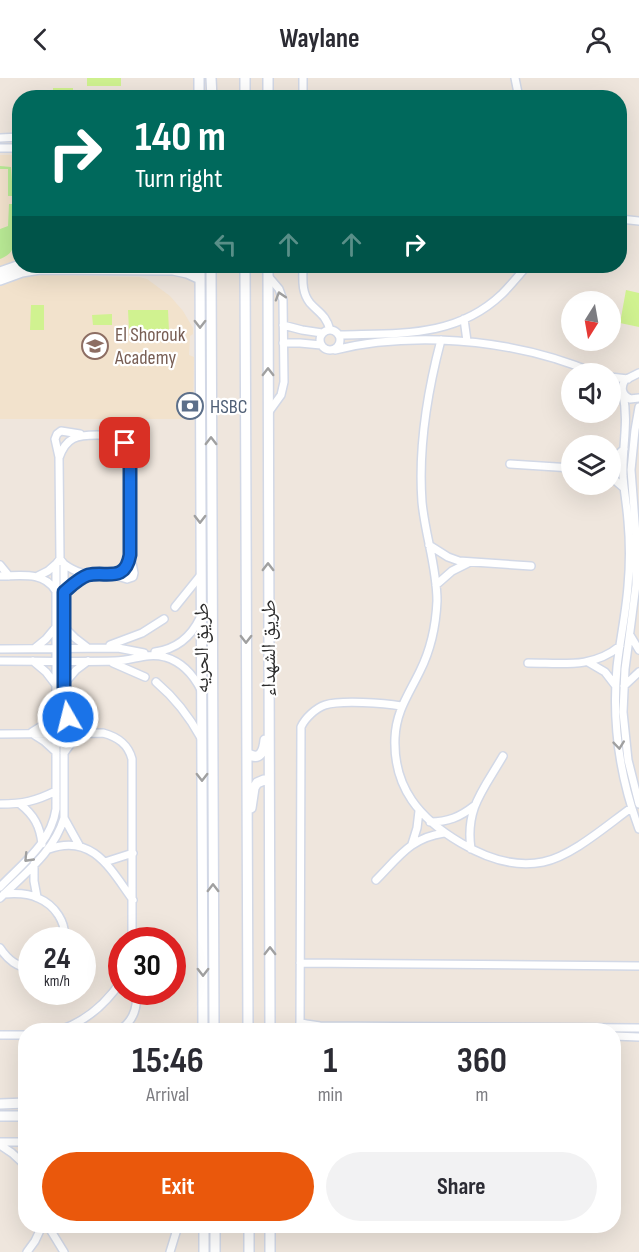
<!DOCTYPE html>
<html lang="en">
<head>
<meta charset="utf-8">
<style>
	body { margin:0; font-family:"Sofia Sans Condensed","Noto Naskh Arabic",sans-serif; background:#f2f2f3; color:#2b2b33; height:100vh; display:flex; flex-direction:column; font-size:22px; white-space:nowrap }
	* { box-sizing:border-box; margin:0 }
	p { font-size:20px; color:#7c7c81 }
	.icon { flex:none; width:33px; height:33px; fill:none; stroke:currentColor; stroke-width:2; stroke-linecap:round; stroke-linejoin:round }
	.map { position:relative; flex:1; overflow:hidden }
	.drawer { position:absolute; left:18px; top:945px; width:603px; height:210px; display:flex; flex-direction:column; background:#fff; border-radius:24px; box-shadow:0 6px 24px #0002 }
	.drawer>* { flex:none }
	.banner { position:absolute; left:12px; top:12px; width:615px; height:183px; border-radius:24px; box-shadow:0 6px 24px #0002; background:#00695c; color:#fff; overflow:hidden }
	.needle { width:39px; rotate:191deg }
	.controls { position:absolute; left:561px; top:213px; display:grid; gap:12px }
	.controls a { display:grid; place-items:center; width:60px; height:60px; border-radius:50%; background:#fff; box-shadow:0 6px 24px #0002; font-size:30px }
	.speed { position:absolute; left:18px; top:849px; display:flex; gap:12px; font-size:30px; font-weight:700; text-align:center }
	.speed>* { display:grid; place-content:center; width:78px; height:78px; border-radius:50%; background:#fff; box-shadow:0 6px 24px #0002; line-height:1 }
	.speed small { font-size:15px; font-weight:400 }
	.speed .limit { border:9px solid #d22; background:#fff; color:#111 }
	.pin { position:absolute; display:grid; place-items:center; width:51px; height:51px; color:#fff; margin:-26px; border-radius:12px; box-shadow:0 3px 9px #0006 }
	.me { position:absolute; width:66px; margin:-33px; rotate:352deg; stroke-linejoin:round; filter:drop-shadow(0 0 4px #0008) }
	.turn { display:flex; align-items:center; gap:21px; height:126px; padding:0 24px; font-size:27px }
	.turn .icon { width:78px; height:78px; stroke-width:2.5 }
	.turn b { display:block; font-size:42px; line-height:51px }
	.lanes { display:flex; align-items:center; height:57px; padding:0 24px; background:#0003; justify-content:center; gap:30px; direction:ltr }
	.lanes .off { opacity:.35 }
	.eta { display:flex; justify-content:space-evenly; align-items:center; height:102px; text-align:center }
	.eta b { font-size:36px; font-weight:700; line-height:42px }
	.action { display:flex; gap:12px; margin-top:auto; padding:12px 24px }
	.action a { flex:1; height:69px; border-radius:36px; background:#ea580c; color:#fff; font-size:24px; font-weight:700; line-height:69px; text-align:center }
	.action a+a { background:#f2f2f3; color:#2b2b33 }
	header { display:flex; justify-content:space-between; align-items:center; height:78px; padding:0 24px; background:#fff; font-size:27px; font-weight:700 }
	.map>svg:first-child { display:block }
	.education { fill:#f2e2cc }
	.green { fill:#b9ea95 }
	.pitch { fill:#d0f290 }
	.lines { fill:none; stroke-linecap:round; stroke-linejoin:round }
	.street-casing { stroke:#d2d8e6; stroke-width:10 }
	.secondary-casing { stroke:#d2d8e6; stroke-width:12 }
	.street { stroke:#fff; stroke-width:7 }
	.secondary { stroke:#fff; stroke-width:9 }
	.oneway { stroke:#a0a0a0 }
	.route-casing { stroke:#114b97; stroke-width:15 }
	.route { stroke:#1a73e8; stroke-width:10 }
	.labels { text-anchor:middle; stroke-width:4.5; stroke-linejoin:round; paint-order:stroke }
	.education-label { font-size:20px; fill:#785e54; stroke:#fff; text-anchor:start }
	.service-label { font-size:20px; fill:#4e5e75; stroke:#fff; text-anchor:start }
	.street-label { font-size:20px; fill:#2c2c2c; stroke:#fff }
</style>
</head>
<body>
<header><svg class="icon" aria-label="back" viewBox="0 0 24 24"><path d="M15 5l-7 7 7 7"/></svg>Waylane<svg class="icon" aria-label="person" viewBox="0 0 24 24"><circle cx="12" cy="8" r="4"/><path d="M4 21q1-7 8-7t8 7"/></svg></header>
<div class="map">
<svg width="639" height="1174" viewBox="0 0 639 1174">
	<rect width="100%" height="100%" fill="#efe6dd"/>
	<!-- education -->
	<path class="education" d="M0,77H19V183L0,191Z
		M42,197L139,199L147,201L170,218L183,233L193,250V256L190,258L189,277L194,279L193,341H0V208L26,199Z"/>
	<!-- green -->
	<path class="green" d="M0,88L11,89L13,118H8V91H0Z
		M9,126H13C13,136 15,163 12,172C9,177 5,179 0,181V151L8,148Z"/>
	<!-- pitch -->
	<path class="pitch" d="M87,0H121V8H87Z
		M53,10H73V19H53Z
		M626,212L639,215V249L620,245Z
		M31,227H44V252H30Z
		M128,232H168L169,253H129Z
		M112,236V247H93L92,237Z"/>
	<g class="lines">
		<defs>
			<path id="street" d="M303,0V20
				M515,0L519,20
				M0,60L20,59
				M0,70H20
				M620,141L639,143
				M303,188C303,200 301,214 310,225C319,235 326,237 330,252
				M464,241L467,263
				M283,247L302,252L322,255
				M320 262a10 10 0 1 1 20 0a10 10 0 1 1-20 0Z
				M340,257C399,255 456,260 502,216C511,207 519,197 527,188
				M441,262C427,315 418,369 422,424C425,457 437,489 437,523C436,546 431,571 420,593C409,616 396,633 395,660C393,710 420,741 461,765C486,780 513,790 543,784C572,778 606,748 631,730
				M283,265H300L321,267
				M335,272C370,263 405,261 440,262C495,264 546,274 597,296
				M639,295L625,302C620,310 622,317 630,321L639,320
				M610,299L628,301
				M623,316C629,344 622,370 623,398C624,413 627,428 628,443C630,465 630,486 628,508C626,535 620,562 617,589C612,644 620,700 639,751
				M639,329L635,352L631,392L636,457V507L625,591L623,634L628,682L639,726
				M268,335L281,317L284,304L283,222L279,211L268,198
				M59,379L55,361L57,356L61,353L80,356
				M610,384L624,371
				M510,386L572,390
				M610,398L624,410
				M429,467L448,479L459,483L531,488
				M0,487L9,498
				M114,497L127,501L133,499L134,495L131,480
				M0,498C20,498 43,493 55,512
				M38,498L48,493L56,486
				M436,507L452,493L468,485
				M64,514L75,504L89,497
				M175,529L200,498
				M64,549L75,560L88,570
				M630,557L639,572
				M110,567L142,555L164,541
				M35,570L46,561L56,549
				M0,571L118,570L144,575
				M155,574C177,571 191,559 200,540
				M0,583C38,583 77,584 115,583C133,583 146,574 165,579C182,584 193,596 201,612
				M33,583L46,594L56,607
				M588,584L605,594L615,607
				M113,585L145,599
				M528,585C562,585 592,591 620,568
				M156,604C176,621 189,638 201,660
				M64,606L76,592L88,583
				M624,608L639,594
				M32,654L45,646L56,632
				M0,656L103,655C118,659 128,666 132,681V862
				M33,656L44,663L56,674
				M64,675L72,664L83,655L73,645L65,634
				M0,726C23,726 36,723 56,713
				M20,726C34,737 40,748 42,766
				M64,740L79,767
				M430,744C448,744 460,739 474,728
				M412,766L417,750L419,733
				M49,771C93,755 111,792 133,822
				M471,771C465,730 484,711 503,678
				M105,784L133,775
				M34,786V803L37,819
				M376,802C399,779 410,760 444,755
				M0,809C22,786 51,765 56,731V486L60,481
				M4,816C16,815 28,815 38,820C55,827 67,845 64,862
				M0,820C24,796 54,774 64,740V486L60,481L59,380C66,359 77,357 97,357C113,357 125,361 130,378V477C127,493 117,497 102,497C87,497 76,495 64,486
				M0,870C8,882 17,889 32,891
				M300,885L639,888
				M300,944L306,946L320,948L639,950
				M60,952C87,943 106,926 122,902
				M120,952C133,943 138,930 136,914
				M300,952L301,649C305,640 316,630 325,627C341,622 384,625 401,628
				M0,957H26
				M614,958L639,959
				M0,1064H26
				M0,1067L12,1075L26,1088
				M48,1148L64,1174
				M27,1174L35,1163L42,1148
				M170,1174L178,1148"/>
			<path id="secondary" d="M199,0V20
				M211,0L212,20
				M245,0V20
				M268,0V20
				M200,188L203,952
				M211,188L214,952
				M245,188L248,952
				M268,188L270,952
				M0,194L20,187
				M0,202L22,194L40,191L173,192L187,195L200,201
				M247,675C260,684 264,673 265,662
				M251,730L254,710L257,705L264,702L269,704
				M0,1026L26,1025
				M0,1038H26
				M204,1148V1174
				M215,1148V1174
				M249,1148V1174
				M270,1148V1174"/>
		</defs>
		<!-- street casing -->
		<use href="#street" class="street-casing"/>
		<!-- secondary casing -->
		<use href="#secondary" class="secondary-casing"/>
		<!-- street -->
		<use href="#street" class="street"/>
		<!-- secondary -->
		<use href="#secondary" class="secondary"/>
	</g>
	<!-- one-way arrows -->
	<defs><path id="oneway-chevron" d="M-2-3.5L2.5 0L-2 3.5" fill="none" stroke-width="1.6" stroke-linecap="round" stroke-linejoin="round" transform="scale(1.5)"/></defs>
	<g class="oneway">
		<use href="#oneway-chevron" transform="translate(280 218) rotate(-107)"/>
		<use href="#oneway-chevron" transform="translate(200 246) rotate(90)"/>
		<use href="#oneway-chevron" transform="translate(268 294) rotate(-90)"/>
		<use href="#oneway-chevron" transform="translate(211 363) rotate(-90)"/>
		<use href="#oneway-chevron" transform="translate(200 441) rotate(90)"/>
		<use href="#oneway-chevron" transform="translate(268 489) rotate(-90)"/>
		<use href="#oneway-chevron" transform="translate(246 561) rotate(90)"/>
		<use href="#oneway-chevron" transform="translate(619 667) rotate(84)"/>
		<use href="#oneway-chevron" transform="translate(202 699) rotate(90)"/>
		<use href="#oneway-chevron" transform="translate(28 780) rotate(134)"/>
		<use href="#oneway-chevron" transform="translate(213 810) rotate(-90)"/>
		<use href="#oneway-chevron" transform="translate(270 873) rotate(-90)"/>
		<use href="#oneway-chevron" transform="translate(203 894) rotate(90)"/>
	</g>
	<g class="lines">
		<defs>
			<path id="route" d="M68,639L64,632V514C71,508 79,500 88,497C107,493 125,505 130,477V378L125,365"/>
		</defs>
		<!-- route casing -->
		<use href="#route" class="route-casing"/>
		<!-- route -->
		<use href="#route" class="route"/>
	</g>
	<!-- icons -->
	<defs>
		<symbol id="university-ring" viewBox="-11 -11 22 22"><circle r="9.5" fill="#fff" stroke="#8d6e63" stroke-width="1.5"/><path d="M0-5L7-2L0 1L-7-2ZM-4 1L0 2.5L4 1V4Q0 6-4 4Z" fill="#8d6e63"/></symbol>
		<symbol id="bank-ring" viewBox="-11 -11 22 22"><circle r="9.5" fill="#fff" stroke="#5c6f8a" stroke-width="1.5"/><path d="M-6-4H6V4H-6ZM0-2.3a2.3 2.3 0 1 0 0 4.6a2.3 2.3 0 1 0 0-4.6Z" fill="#5c6f8a"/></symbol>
	</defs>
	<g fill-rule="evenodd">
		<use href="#university-ring" x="80" y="253" width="30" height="30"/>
		<use href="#bank-ring" x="175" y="313" width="30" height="30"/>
	</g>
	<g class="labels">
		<!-- education labels -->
		<g class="education-label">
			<text x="115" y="263">El Shorouk<tspan x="115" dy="23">Academy</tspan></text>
		</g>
		<!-- service labels -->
		<g class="service-label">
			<text x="210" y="335">HSBC</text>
		</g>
		<!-- street labels -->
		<g class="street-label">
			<text transform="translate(201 570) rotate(-90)" y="7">طريق الحريه</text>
			<text transform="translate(268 570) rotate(-90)" y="7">طريق الشهداء</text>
		</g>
	</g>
</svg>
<div class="controls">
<a><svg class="needle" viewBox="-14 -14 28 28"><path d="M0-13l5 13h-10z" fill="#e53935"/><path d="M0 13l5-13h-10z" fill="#7c7c81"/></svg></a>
<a><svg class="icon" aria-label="sound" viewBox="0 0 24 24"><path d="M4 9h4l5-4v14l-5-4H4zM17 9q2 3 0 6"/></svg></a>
<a><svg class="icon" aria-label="layers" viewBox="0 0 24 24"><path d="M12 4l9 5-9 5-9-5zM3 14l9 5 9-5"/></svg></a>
</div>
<div class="speed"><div>24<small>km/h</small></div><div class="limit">30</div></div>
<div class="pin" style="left:125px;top:365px;background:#d93025"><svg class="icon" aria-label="arrive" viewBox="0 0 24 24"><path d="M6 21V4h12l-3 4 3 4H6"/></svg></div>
<svg class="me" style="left:68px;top:639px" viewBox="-20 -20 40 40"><circle r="17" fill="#1a73e8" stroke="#fff" stroke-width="3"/><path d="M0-11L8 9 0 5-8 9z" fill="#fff"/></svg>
<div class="banner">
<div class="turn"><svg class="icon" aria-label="right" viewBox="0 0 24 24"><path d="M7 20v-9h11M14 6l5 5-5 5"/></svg><div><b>140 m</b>Turn right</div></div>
<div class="lanes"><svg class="icon off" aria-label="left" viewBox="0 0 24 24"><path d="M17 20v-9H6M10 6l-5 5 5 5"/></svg><svg class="icon off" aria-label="ahead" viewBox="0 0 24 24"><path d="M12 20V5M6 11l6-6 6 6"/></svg><svg class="icon off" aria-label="ahead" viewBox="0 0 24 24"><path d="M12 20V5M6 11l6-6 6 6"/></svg><svg class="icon" aria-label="right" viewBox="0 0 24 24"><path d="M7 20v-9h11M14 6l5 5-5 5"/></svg></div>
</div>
<section class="drawer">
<div class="eta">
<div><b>15:46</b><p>Arrival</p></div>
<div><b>1</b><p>min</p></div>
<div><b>360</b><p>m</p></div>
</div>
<div class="action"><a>Exit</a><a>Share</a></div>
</section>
</div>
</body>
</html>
